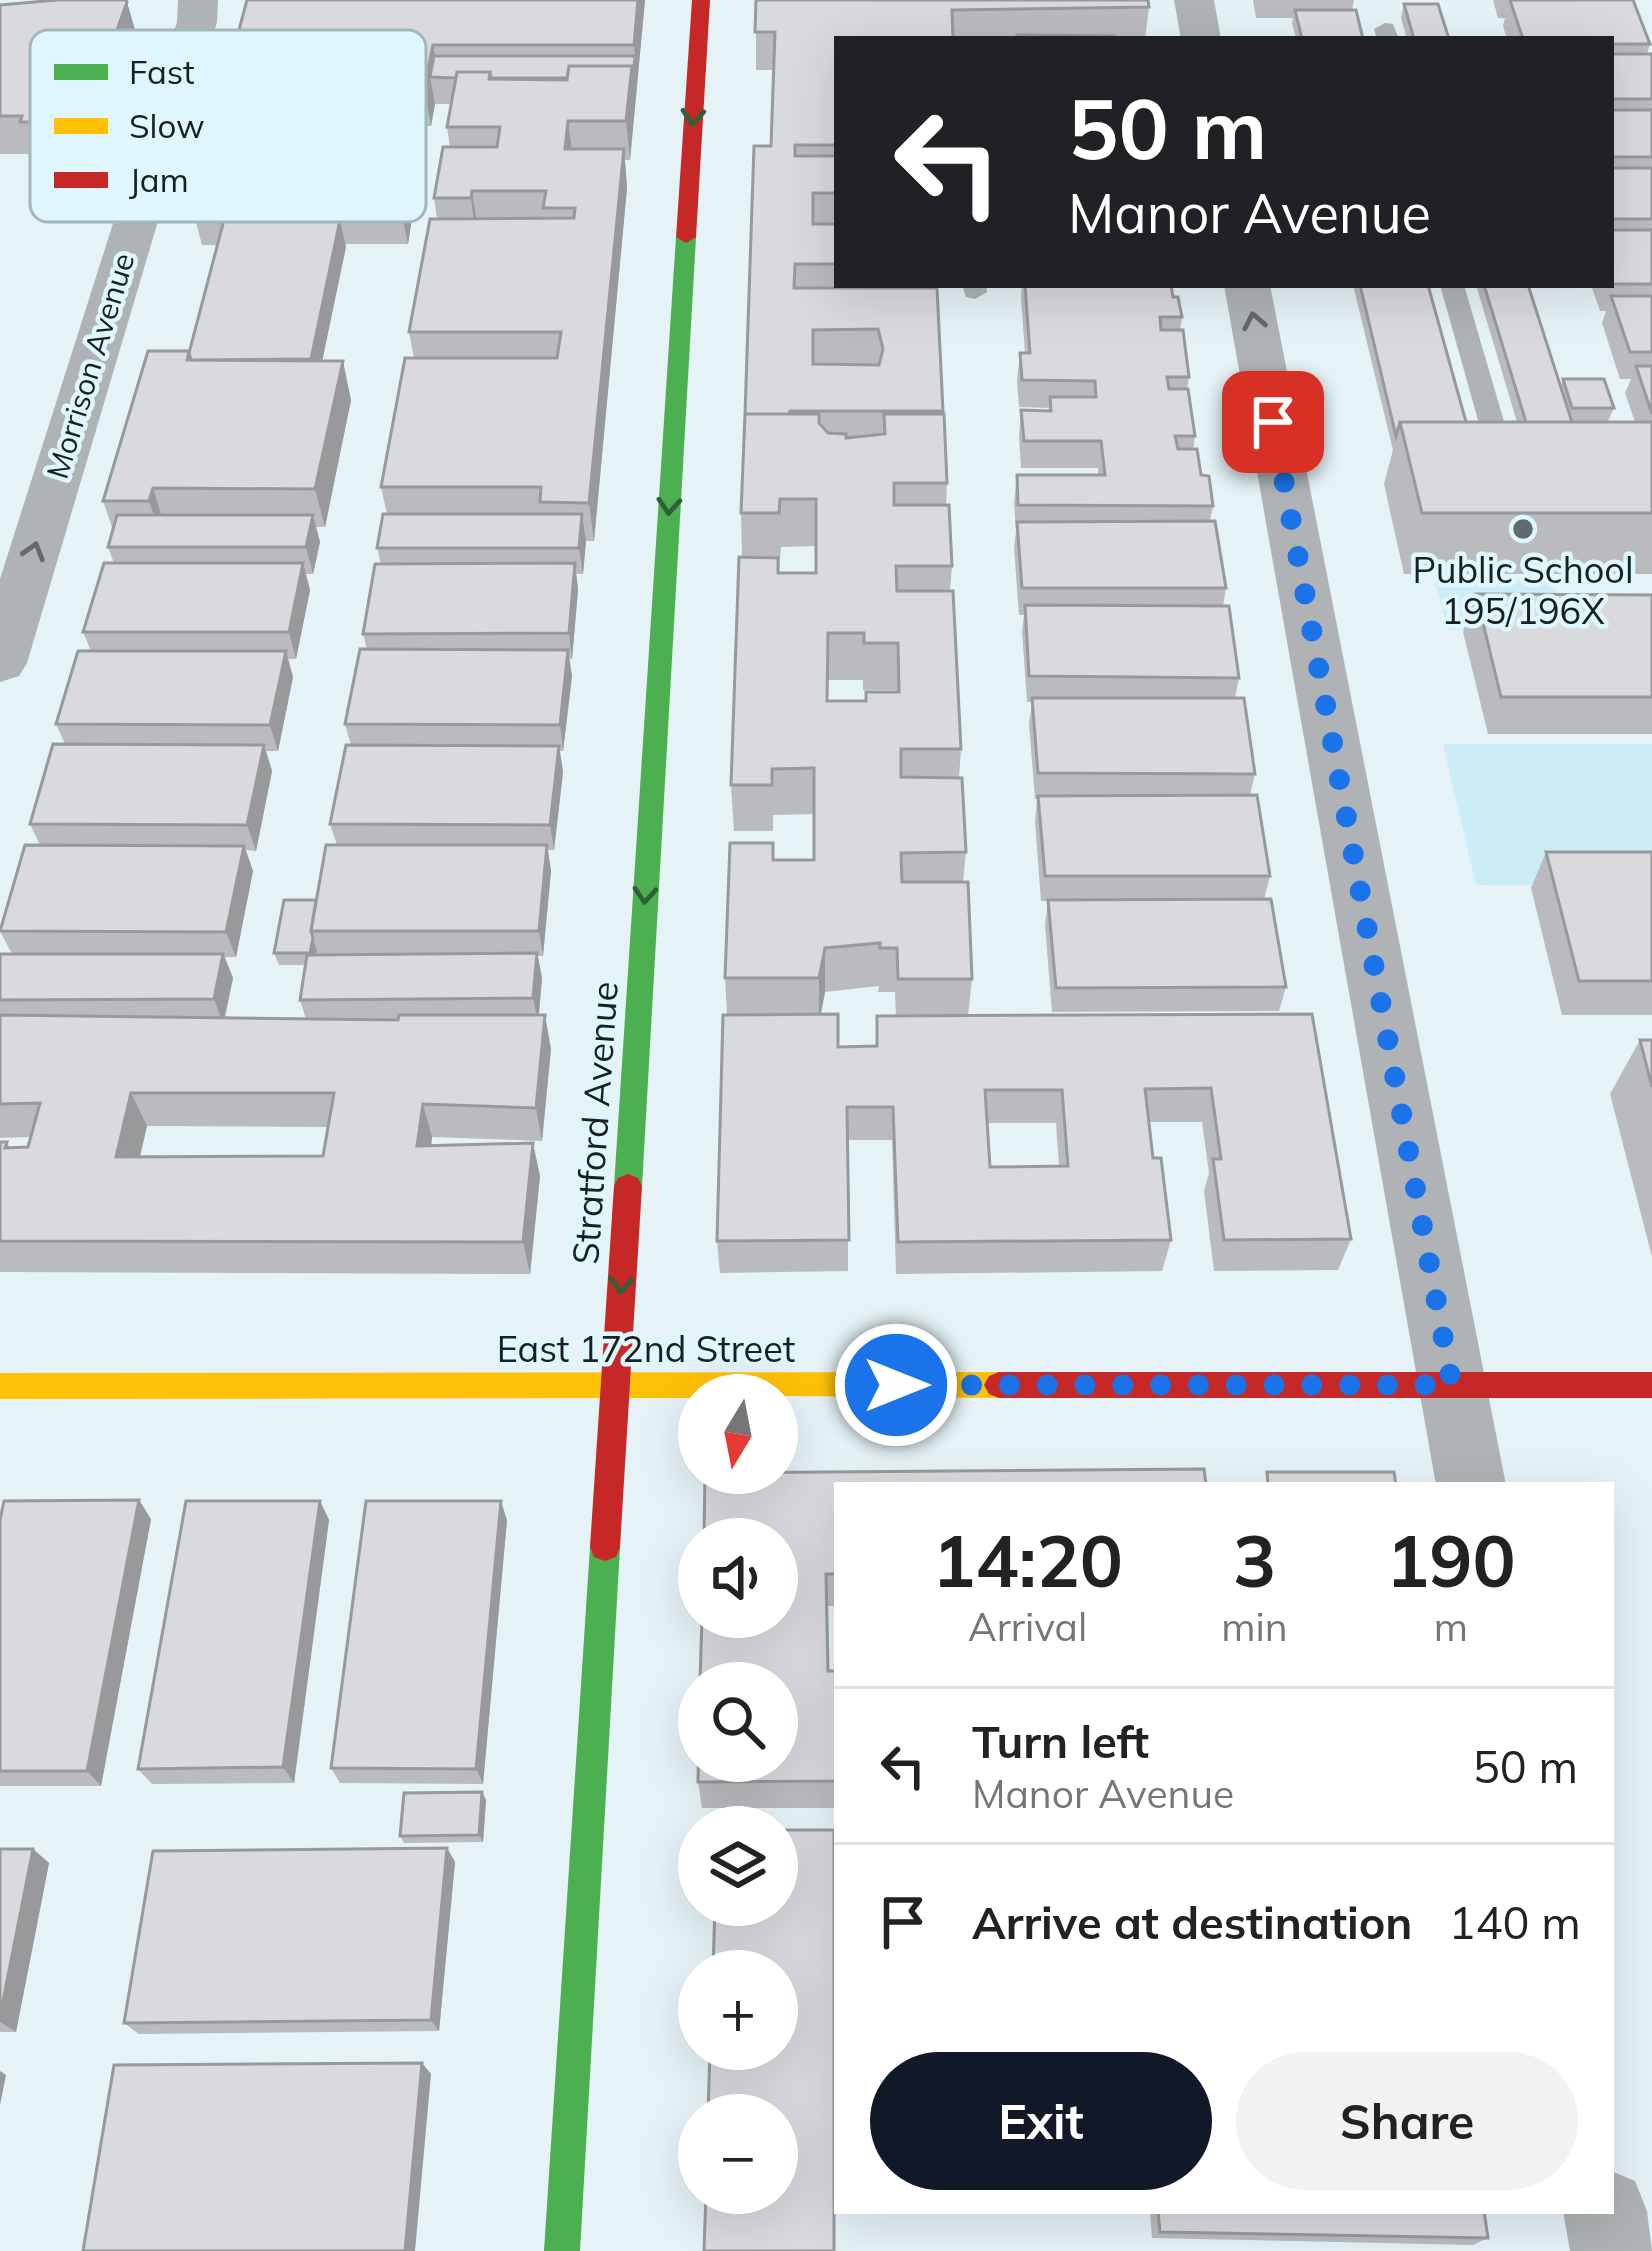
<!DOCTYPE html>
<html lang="en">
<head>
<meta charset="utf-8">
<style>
	body { margin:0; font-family:Mulish,sans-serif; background:#f2f2f2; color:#222; height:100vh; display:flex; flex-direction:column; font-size:45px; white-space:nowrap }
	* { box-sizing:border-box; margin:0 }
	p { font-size:39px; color:#767676 }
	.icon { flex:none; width:66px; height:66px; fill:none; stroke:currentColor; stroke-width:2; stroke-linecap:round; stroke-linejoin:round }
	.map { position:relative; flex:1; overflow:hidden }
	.side { position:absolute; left:834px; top:1482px; width:780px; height:732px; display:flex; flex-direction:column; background:#fff; border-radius:0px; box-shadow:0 12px 48px #0002 }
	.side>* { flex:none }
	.hud { position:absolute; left:834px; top:36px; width:780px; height:252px; border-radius:0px; box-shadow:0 12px 48px #0002; background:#202124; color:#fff; overflow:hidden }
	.needle { width:78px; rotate:190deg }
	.buttons { position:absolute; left:678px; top:1374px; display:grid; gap:24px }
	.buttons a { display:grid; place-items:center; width:120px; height:120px; border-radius:50%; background:#fff; box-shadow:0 12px 48px #0002; font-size:60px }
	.pin { position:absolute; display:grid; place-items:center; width:102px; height:102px; color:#fff; margin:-51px; border-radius:24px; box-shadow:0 6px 18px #0006 }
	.me { position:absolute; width:132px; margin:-66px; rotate:90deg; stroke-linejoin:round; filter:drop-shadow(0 0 9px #0008) }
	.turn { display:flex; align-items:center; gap:42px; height:252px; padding:0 36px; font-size:54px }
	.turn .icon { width:156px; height:156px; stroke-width:2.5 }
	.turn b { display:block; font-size:84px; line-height:102px }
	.eta { display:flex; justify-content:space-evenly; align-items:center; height:204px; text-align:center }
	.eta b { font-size:72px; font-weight:700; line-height:84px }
	.button { display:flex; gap:24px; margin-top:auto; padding:24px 36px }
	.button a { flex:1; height:138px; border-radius:72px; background:#111827; color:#fff; font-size:48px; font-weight:700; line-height:138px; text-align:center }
	.button a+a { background:#f2f2f2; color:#222 }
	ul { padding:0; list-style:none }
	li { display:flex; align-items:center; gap:36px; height:156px; padding:0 36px; border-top:3px solid #e0e0e0 }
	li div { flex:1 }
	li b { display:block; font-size:45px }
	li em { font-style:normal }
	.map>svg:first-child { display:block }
	.green { fill:#cbeef6 }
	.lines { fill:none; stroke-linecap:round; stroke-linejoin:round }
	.lane { fill:#afb3b5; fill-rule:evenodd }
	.street { fill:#afb3b5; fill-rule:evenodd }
	.fast { fill:#4caf50; fill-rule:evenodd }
	.slow { fill:#ffc107; fill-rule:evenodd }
	.jam { fill:#c62828; fill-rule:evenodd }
	.wall { fill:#babbbf; fill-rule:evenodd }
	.shaded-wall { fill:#97999b }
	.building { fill:#d8dade; stroke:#97999b; stroke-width:3; fill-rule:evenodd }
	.oneway { stroke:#2f6037 }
	.oneway2 { stroke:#646a6c }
	.route { stroke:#1a73e8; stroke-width:21; stroke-dasharray:0 37.8 }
	.poi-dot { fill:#606a6c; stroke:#dff6fc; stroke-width:4.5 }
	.labels { text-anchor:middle; stroke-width:9; stroke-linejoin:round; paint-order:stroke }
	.far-street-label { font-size:30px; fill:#182022; stroke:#dff6fc }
	.poi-label { font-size:36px; fill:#182022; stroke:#dff6fc }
	.street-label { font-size:36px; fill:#182022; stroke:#dff6fc }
	.key { fill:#dff6fc; stroke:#a3b6bb; stroke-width:3 }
	.key-label { font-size:33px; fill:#182022 }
</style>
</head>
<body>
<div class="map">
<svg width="1652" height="2251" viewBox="0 0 1652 2251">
	<rect width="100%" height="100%" fill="#e5f2f6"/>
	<!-- green -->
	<path class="green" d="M1552,579L1568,628L1448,630L1435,581Z
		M1443,744H1652V884L1476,885Z"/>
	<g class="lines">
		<!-- lane -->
		<path class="lane" d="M1385,23L1393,24L1399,39H1377L1374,29Z
			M962,285H986L987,292L975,299L966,297Z
			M1440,285H1464L1513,452L1509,458L1500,460L1487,452Z"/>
		<!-- street -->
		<path class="street" d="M178,0H218L217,22L27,663L19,676L0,682V579L177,22Z
			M1174,0H1214L1221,39H1181Z
			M1224,285H1270L1506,1485H1436Z
			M1611,2171L1635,2181L1647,2211L1652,2251H1570L1563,2211H1611Z"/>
		<!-- fast -->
		<path class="fast" d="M686,231L696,237L642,1186L638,1194L628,1198L618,1194L614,1186L676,237Z
			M605,1533L616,1537L620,1547L580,2251H544L590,1547L594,1537Z"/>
		<!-- slow -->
		<path class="slow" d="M999,1372L1009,1376L1014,1385L1009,1394L999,1398L699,1395V1398L0,1399V1373Z"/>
		<!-- jam -->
		<path class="jam" d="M692,0H710L696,237L686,243L676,237Z
			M628,1174L638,1178L642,1186L620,1547L616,1557L605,1561L594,1557L590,1547L614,1186L618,1178Z
			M999,1372H1652V1398H999L989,1394L984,1385L989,1376Z"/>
	</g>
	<!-- wall -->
	<path class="wall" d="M247,0H645L630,160H625L627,188L594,541H586L583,574H576L578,590L572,659H569L572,676L563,751H560L563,772L554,850H548L551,871L543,956H538L542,978L539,1015L551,1049L542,1141L432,1137L431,1146L540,1176L530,1274L0,1272V1142H7L10,1148L28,1147L31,1137L0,1138V954H12L0,931L40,845L30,824L65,744L56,724L91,651L83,632L114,563L108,547L113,530L103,501L189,353L217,245H202L192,207L229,98L225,82ZM435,104H451L447,127L450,147L434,198L437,219L409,332L414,358L381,487L387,514L377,548L381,564L363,634L367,649L345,724L351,745L330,824L337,845L316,900L274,953L279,965H305L300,1000L306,1019L225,1018L233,978L225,957H236L253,871L246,850L256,851L272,771L266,751H278L293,677L288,659H296L310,590L306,574H313L320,542L316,527H325L351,400L322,361L345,244H408L425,135L424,126H431ZM147,1126L328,1127L323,1156L140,1157Z
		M756,0L1149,7L1145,39H837V285H935V288H937L947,483L946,505L952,566L950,591L961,749L959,778L966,852L963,882L972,979L968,1016L1312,1014L1351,1239L1338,1270L1214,1271L1204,1191L1209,1173L1202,1122H1148L1153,1158L1171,1240L1162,1271L896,1274L892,1140H848V1271L720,1273L717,1241L727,1014L725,978L774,860H814V814L773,815V831H734L731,785L742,557L741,513L771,146L774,70H756ZM816,546V573H779L781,547ZM828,680H863V690H896V692L865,701H828ZM879,986L878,992H895L896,1016H877L876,1046L838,1047L821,1014L825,992ZM987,1123H1056L1059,1166L990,1167Z
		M1253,0H1354L1352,10L1363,39H1296L1292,23L1293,18H1256Z
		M1493,0H1633L1650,44L1647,54H1652V574H1404L1384,484L1393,450L1353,285H1428L1466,422H1517L1476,285H1528L1561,385L1563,379L1614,408L1608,421L1635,422L1625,393L1631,379H1620L1602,323L1606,311H1600L1591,285H1611V39H1507L1503,26L1505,18H1498Z
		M1404,4L1449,39H1407L1401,18Z
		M0,5L138,40L96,160H33L31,154H0Z
		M1022,285H1171L1173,297L1182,317L1180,330L1189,377L1187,389L1195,436L1193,449L1213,506L1210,521L1226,588L1223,606L1239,678L1235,698L1255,774L1250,795L1270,876L1264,899L1286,987L1279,1011L1052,1012L1045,925L1048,901H1041L1035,822L1037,799H1035L1029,724L1032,702H1027L1022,631L1024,615H1019L1014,548L1016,531L1014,502L1017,475H1098V468H1021L1019,437L1021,410L1048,411L1049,408L1019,407L1017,380L1020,353H1025L1021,298Z
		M1476,594L1652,595V734H1488L1463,632Z
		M1546,852H1652V1015H1562L1531,888Z
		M1640,1040H1652V1257L1610,1094Z
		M837,1485V1606H827L828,1671H837V1808H702L698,1782L777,1539Z
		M320,1501L329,1520L294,1783L152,1784L138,1769Z
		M151,1519L101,1786H0V1520Z
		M507,1520L483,1784L340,1783L331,1768Z
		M482,1792L486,1800L483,1842L404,1843L400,1836Z
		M447,1848L455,1862L439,2031L139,2034L124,2023Z
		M0,1849H33L49,1863L16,2032H0Z
		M1150,2211H1484L1488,2238L1473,2245L1152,2238Z"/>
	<!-- shaded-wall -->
	<path class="shaded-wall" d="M638,0H645L630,160L626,121L632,66L635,56L634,45Z
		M127,2L138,40L96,160L84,122Z
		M433,45L438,77H430L435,104L431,126L424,88Z
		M419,97L425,135L408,244L400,205Z
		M568,121L573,160L565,149Z
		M624,149L627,188L594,541L589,503Z
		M472,191L478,230L476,237L471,198Z
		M340,220L346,247L317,386L311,359Z
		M343,361L351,400L325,527L315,489Z
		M153,488L165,527L162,540L149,501Z
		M582,514L586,541L583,574L579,548Z
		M313,515L320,542L313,574L306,547Z
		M303,563L310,590L296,659L289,632Z
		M575,563L578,590L572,659L569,633Z
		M568,650L572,676L563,751L560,725Z
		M286,651L293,677L278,751L270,725Z
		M264,745L272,771L256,851L247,825Z
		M559,746L563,772L554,850L550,825Z
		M547,845L551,871L543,956L539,931Z
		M244,846L253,871L236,957L226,932Z
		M313,938L317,951L314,965L310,953Z
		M825,948V992L819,1022V978Z
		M537,953L542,978L538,1022L533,998Z
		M223,954L233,978L223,1024L214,999Z
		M545,1015L551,1049L542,1141L536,1108Z
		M131,1093L147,1126L132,1189L116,1157Z
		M423,1104L432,1137L427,1179L417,1146Z
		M533,1143L540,1176L530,1274L523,1242Z
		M139,1500L151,1519L101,1786L87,1771Z
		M320,1501L329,1520L294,1783L283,1767Z
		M501,1501L507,1520L483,1784L476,1769Z
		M482,1792L486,1800L483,1842L479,1835Z
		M447,1848L455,1862L439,2031L431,2020Z
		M33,1849L49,1863L16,2032L0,2022V2016Z
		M422,2063L431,2074L415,2251H406Z
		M0,2071L6,2075L0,2105Z"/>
	<!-- building -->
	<path class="building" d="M57,0H126L127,2L84,122H20L22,116H0V5Z
		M247,0H638L634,45H433L424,88L225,82Z
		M756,0H1148L1149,7L952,10L953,39H837V145H795V156H837V193H813V224H837V264H795L794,288H937L943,411H790L789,414H745L754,146H771L775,32H755ZM878,329L883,349L879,365L813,364V330Z
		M1510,0H1633L1650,44H1611V39H1523Z
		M1404,4H1438L1449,39H1414Z
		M1295,10H1356L1363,39H1302Z
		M1017,35L1114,36V39H1017Z
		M1611,54H1652V99H1611Z
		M434,56H635L633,78L632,66H569L567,78H491L490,72H457L456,78L430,77Z
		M569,66H632L626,121H568L565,149H624L589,503L540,502L541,487H381L405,358H557L561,332H409L430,219L574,218L575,208H543L546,191H472L471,198H434L443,147H497L500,127H447L457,72H490L489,79L567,80Z
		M1611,110H1652V157H1611Z
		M1611,168H1652V219H1611Z
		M224,220H340L311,359L191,360L189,353Z
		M1611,230H1652V284H1611Z
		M1025,285H1171L1173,297H1178L1182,317H1160L1161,330H1183L1189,377H1167L1169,389H1188L1195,436H1175L1178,449H1197L1201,475L1209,476L1213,506L1018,505L1017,475H1105L1101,441H1024L1021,410L1051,411L1050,397H1096L1095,381L1022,380L1020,353H1030Z
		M1360,285H1428L1466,422H1400L1396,436Z
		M1484,285H1528L1572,422H1526Z
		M1611,296H1652V352H1630Z
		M148,351H189L187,360L343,361L315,489L153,488L149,501H103Z
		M1636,366H1652V414Z
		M1563,379H1604L1614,408H1572Z
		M745,414H819V423L828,433L846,434V438L885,434L884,414H944L947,483H894V505H949L952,566H896L897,591H953L961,749H901V777L962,778L966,852L901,853L902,882H968L972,979H898L897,948H880V943L825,948L819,978H725L730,843H773V860H814V768L772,769V785H731L739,557L778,558V573H816V499H780L779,513H741ZM828,633H864V643H898L899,692H866V701H827Z
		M1400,422H1652V513H1422Z
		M383,514H582L579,548H377Z
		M117,515H313L306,547H108Z
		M1215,521L1226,588H1022L1017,522Z
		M104,563H303L289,632H83Z
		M575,563L569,633L363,634L375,564Z
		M1476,594L1652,595V697H1501Z
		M1025,605L1229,606L1239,678L1029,676Z
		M360,649L568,650L560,725L345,724Z
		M78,651H286L270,725L56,724Z
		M1032,698H1244L1255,774L1038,773Z
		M53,744L264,745L247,825L30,824Z
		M346,745L559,746L550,825L330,824Z
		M1257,795L1270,876H1045L1038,796Z
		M25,845L244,846L226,932L0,931Z
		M326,845H547L539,931H311Z
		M1546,852H1652V981H1579Z
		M1271,899L1286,987L1056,988L1048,900Z
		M284,900H316L311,931L313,938L310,953H274Z
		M537,953L533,998L300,1000L307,955Z
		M0,954H223L214,999L0,1000Z
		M838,1014V1047L877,1046V1016L1312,1014L1351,1239L1224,1240L1213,1159H1221L1211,1088L1145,1089L1153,1158H1161L1171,1240L898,1242L893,1107H847L849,1240L717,1241L723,1015ZM985,1090H1062L1068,1166L990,1167Z
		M0,1015L398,1020L399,1015H545L536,1108L423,1104L417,1146L533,1143L523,1242L0,1241V1142H7L5,1148L28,1147L40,1103L0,1104ZM131,1093H334L323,1156L116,1157Z
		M1640,1040H1652V1087Z
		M1204,1469L1206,1485H837V1574H826L828,1671H837V1781L698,1782L699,1735V1761H777V1683H700L702,1617H777V1539H704L705,1473Z
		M1267,1472H1394L1396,1485H1268Z
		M139,1500L87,1771H0V1520L4,1501Z
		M186,1501H320L283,1767L138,1769Z
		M366,1501H501L476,1769L331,1768Z
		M482,1792L479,1835L400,1836L404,1793Z
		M777,1830H834V2251H704L706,2193H777V2115H708L710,2049H777V1971H713L715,1905H777Z
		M447,1848L431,2020L124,2023L153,1851Z
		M0,1849H33L0,2016Z
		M422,2063L405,2251H83L114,2065Z
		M1158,2211H1484L1488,2238L1160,2232Z"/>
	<!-- one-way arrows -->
	<defs><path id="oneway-chevron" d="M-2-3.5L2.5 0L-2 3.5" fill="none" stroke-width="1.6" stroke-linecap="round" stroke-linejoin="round" transform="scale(3)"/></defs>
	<g class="oneway">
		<use href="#oneway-chevron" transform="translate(693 117) rotate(94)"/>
		<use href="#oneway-chevron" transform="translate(669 506) rotate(94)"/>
		<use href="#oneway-chevron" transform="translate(645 895) rotate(94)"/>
		<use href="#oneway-chevron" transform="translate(621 1285) rotate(94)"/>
	</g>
	<g class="oneway2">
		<use href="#oneway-chevron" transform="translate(1254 321) rotate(-101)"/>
		<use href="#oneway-chevron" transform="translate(34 551) rotate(-73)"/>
	</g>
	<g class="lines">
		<!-- route -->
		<path class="route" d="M896,1385H1452L1273,422"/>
	</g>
	<!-- markers -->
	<circle class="poi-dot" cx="1523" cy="529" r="12"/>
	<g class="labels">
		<!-- far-street labels -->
		<g class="far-street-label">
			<text transform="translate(91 366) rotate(-73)" y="10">Morrison Avenue</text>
		</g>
		<!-- poi labels -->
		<g class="poi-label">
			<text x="1523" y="583">Public School<tspan x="1523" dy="41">195/196X</tspan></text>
		</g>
		<!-- street labels -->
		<g class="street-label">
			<text transform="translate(595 1123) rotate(-86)" y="13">Stratford Avenue</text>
			<text x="646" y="1362">East 172nd Street</text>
		</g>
	</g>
	<!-- legend -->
	<rect x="30" y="30" width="396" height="192" rx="18" class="key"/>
	<rect x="54" y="64" width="54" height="16" fill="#4caf50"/>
	<rect x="54" y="118" width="54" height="16" fill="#ffc107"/>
	<rect x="54" y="172" width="54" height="16" fill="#c62828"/>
	<g class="key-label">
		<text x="129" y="84">Fast</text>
		<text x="129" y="138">Slow</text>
		<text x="129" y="192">Jam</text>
	</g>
</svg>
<div class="buttons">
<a><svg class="needle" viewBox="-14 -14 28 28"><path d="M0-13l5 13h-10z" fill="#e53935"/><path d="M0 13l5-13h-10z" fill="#767676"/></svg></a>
<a><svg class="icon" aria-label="sound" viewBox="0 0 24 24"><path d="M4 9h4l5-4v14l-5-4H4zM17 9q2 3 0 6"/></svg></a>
<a><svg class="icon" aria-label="search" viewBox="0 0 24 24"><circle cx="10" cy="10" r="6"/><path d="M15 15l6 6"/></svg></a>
<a><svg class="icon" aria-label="layers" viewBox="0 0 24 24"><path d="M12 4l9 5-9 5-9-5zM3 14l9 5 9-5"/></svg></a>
<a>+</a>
<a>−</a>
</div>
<div class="pin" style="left:1273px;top:422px;background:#d93025"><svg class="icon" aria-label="arrive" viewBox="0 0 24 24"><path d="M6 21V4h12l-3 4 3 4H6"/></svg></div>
<svg class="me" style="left:896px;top:1385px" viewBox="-20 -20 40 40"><circle r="17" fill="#1a73e8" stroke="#fff" stroke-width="3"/><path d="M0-11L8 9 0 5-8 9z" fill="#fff"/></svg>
<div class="hud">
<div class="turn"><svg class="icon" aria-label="left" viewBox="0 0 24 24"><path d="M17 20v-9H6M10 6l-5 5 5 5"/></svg><div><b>50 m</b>Manor Avenue</div></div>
</div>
<section class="side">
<div class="eta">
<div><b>14:20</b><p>Arrival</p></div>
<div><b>3</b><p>min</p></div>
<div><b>190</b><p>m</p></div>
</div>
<ul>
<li><svg class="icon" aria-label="left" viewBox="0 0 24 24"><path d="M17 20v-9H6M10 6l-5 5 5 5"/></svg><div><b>Turn left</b><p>Manor Avenue</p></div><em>50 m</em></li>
<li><svg class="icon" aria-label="arrive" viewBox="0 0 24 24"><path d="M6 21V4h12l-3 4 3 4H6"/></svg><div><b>Arrive at destination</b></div><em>140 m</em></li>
</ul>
<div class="button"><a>Exit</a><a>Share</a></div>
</section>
</div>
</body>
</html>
